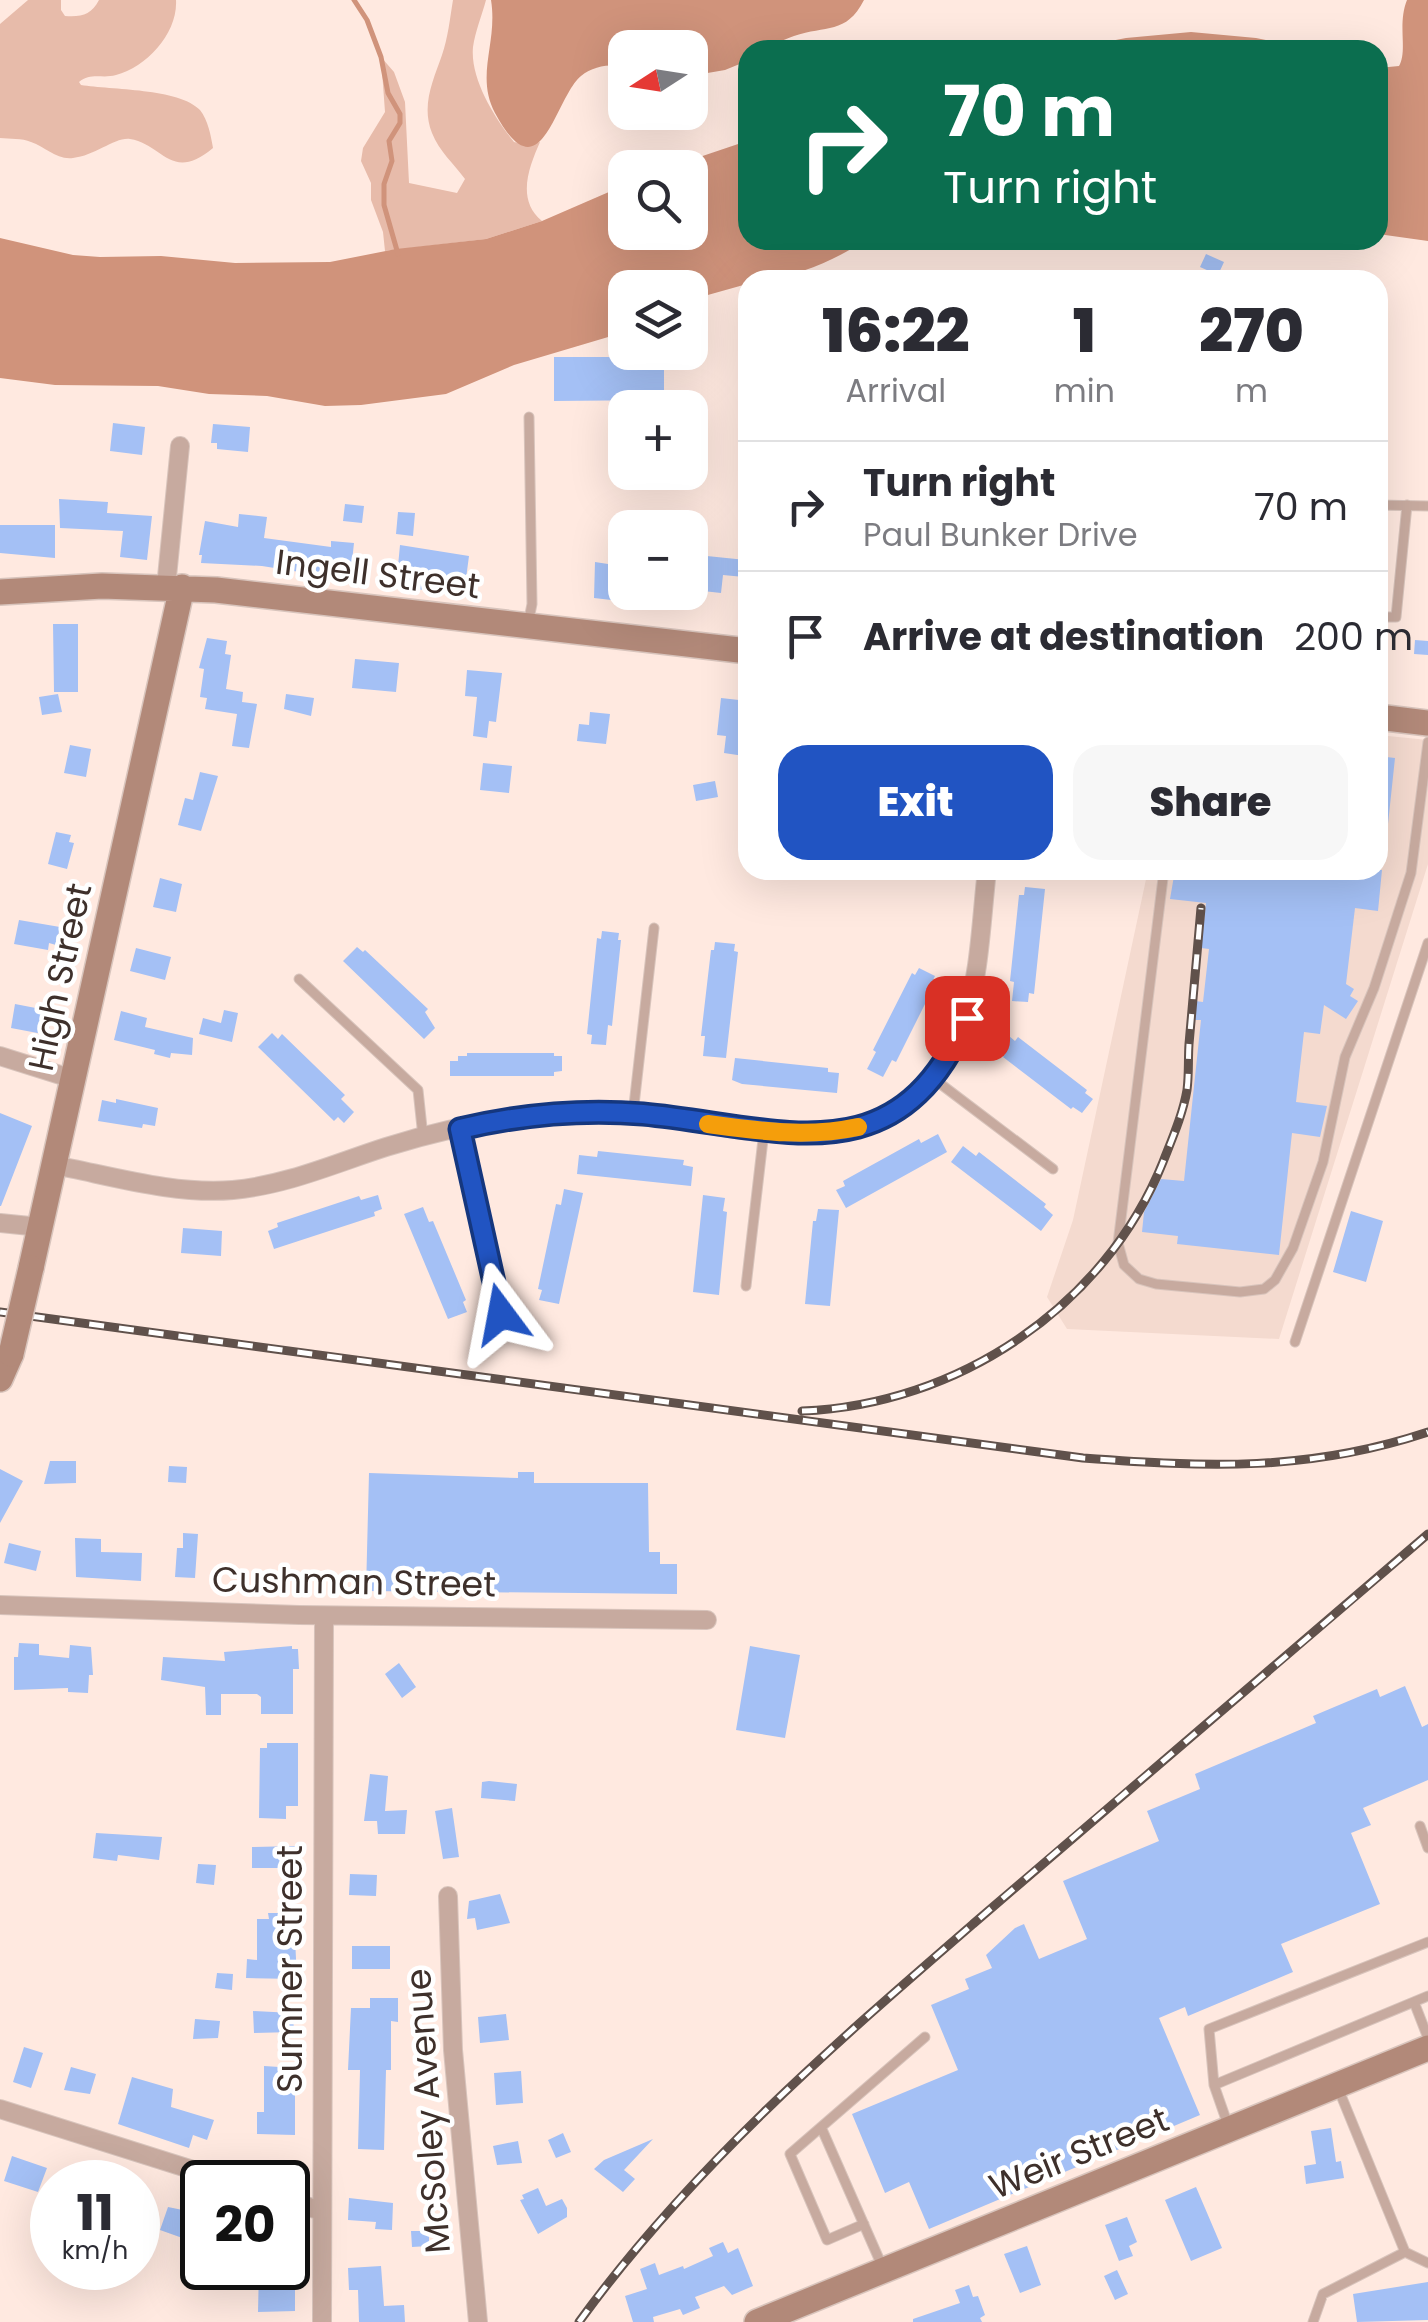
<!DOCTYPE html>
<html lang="en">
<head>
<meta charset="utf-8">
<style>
	body { margin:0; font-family:Poppins,sans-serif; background:#f7f7f7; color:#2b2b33; height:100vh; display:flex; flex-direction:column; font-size:38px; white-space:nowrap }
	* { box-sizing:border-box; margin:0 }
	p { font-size:32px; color:#7c7c81 }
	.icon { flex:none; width:55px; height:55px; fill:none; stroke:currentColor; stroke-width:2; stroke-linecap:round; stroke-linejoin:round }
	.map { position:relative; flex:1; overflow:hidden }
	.details { position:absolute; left:738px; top:270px; width:650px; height:610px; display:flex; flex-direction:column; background:#fff; border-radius:30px; box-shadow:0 10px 40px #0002 }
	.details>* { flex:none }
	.top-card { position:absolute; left:738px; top:40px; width:650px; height:210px; border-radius:30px; box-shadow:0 10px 40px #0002; background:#0b6e4f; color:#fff; overflow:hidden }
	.needle { width:65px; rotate:258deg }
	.tools { position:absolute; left:608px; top:30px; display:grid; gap:20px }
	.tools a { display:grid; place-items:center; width:100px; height:100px; border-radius:20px; background:#fff; box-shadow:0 10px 40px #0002; font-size:50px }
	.speed { position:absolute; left:30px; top:2160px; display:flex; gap:20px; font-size:50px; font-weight:700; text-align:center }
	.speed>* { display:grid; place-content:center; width:130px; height:130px; border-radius:50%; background:#fff; box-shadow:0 10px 40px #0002; line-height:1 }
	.speed small { font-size:25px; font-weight:400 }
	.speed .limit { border:5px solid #111; border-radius:15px; background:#fff; color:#111 }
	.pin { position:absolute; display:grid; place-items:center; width:85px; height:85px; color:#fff; margin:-42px; border-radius:20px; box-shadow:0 5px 15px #0006 }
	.me { position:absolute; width:110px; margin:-55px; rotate:347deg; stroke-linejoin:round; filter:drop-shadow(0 0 8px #0008) }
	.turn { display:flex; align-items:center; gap:35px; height:210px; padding:0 40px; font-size:45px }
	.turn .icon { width:130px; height:130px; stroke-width:2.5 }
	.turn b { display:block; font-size:70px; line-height:85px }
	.eta { display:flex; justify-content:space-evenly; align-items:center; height:170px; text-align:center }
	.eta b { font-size:60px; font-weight:800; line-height:70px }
	.primary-button { display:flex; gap:20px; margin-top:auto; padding:20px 40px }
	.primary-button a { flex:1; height:115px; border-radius:30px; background:#2154c2; color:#fff; font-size:40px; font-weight:800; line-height:115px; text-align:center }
	.primary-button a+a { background:#f7f7f7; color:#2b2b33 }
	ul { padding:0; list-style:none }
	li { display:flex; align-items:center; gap:30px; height:130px; padding:0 40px; border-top:2px solid #e1e1e2 }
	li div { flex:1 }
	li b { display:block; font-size:38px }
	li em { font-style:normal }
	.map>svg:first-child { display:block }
	.built { fill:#f4dacf }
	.green { fill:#e7bbaa }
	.water { fill:#d0937b }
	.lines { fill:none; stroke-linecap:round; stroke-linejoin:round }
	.stream { stroke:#d0937b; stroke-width:5 }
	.building { fill:#a4c0f5 }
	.lane-casing { stroke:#d8c4bc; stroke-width:11 }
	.street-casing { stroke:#d8c4bc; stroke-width:20 }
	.secondary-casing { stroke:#d8c4bc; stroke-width:28 }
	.lane { stroke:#c7aa9f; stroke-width:9 }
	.street { stroke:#c7aa9f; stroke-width:18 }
	.secondary { stroke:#b28979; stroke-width:25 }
	.rail-casing { stroke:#60514b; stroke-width:9 }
	.rail { stroke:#fff; stroke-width:5; stroke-dasharray:15; stroke-linecap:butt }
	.secondary-bridge-casing { stroke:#d8c4bc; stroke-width:28; stroke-linecap:butt }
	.secondary-bridge { stroke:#b28979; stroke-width:25 }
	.route-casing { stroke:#15377e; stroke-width:25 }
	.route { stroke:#2154c2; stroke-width:18 }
	.slow { stroke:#f59e0b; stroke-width:18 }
	.labels { text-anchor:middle; stroke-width:9; stroke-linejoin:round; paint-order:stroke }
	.street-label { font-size:35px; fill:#3e302b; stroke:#fff }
</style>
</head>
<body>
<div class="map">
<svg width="1428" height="2322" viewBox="0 0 1428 2322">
	<rect width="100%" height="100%" fill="#ffe9e0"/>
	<!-- built -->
	<path class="built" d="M1378,735L1428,740V864L1279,1339L1067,1329L1047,1297L1073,1220L1148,870H1378Z"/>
	<!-- green -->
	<path class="green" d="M28,0H61V10L65,16C82,17 91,15 99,0H176C178,33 147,67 116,75C102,79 91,72 79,82L81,85C111,90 179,88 200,110C208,120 211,136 213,148C171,183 163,144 130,139C115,137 95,156 73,158C56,160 46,147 31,142C22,138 10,139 0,138V24Z
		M453,0H486C482,15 475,32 473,47C470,79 495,118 514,142L527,145L540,142C529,167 516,200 542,221L486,239L385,251L383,232L371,200V183L361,161L363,148L385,112L381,57L394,72L405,102L409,183L457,193L465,179C454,164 439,151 432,133C421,105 433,81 442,55C448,38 450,18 453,0Z"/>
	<!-- water -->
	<path class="water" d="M491,0H864C846,35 826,25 794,36C776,42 768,50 748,50L747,61L725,70L690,76V48H625V66C610,64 593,66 581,76C555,97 541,199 495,113C475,75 498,43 491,0Z
		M1407,0H1428V241L1378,234V68L1399,66C1408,50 1397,25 1407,0Z
		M1191,32L1256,38L1317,50H1064L1126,38Z
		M747,141L748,240H866C830,263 791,280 748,280L747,284L690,300V288H625V332L514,365L446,394L361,405L325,406L267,396L209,394L158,386L55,385L0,378V238L73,255L100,257L161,256L235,263L330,262L396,249L486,239L542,221L625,185V232H690V168L670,167Z"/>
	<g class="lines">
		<!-- stream -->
		<path class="stream" d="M354,0L367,20L381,57L388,93L400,114V123L389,141L392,161L384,184V205L398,254"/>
	</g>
	<!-- building -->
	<path class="building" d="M1206,254L1224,262L1218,275L1200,267Z
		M628,352H664V400L554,401V357H628Z
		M113,423L145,427L142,455L110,451Z
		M213,424L250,427L248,452L217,449V443H211Z
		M59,499L108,502L107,513L152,516L147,560L120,557L123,531L60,528Z
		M345,504L364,506L362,523L343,521Z
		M398,512L415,513L413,536L396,534Z
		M239,514L267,517L264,538L331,547V541L354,543L350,580L262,566L201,563L202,555H199L205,521L238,527Z
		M0,525H55V558L0,553Z
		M400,545L469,556L464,594L396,587Z
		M697,555L746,560L744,577L723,575L721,593L694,590Z
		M609,559L625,561V580H622L620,601L594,598L595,562L608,564Z
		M53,624H78V692H54Z
		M207,638L227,641L225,654L231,655L226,689L243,692L242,702L257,704L249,748L232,746L237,714L205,709L207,698L200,697L204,669L199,668Z
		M1415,640L1428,641V655L1414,654Z
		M355,659L399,663L396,692L352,688Z
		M467,670L502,673L496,722L489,721L487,738L473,736L477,697L465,696Z
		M58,694L62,712L42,715L39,697Z
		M286,694L314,698L311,716L284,709Z
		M721,698L748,701L744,756L724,753L726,736L717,735Z
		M590,712L610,714L606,744L577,741L579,724L589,725Z
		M70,745L91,749L86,777L64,773Z
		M1378,756L1395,758L1388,824H1378Z
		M483,763L512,766L509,793L480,790Z
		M200,772L218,776L201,831L178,825L185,798L193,800Z
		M715,781L718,797L696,801L693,785Z
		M56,832L71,835L69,842L74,843L67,869L48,864Z
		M1175,870H1382L1378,911L1355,908L1346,984L1354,989L1350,996L1358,1001L1346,1019L1324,1005L1320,1034L1304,1032L1296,1102L1327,1106L1320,1137L1292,1133L1279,1255L1177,1244L1178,1236L1142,1232L1144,1212L1161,1179L1184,1181L1201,1020H1193L1195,1001L1203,1002L1209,949L1201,948L1206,903L1170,899Z
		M160,878L182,884L176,912L153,907Z
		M1025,887L1045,889L1034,994L1029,993L1028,1002L1012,1001L1014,982L1010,981L1019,895H1024Z
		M19,920L60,927L56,945L49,943L48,950L14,944Z
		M602,931L619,933L618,940H621L612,1026L608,1025L606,1045L591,1044L592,1035L587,1034L597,938L601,939Z
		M715,942L735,944L734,951L738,952L726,1058L703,1056L705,1036H701L711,950H714Z
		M357,947L363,952L365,950L428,1009L425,1012L435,1028L424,1039L343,961Z
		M136,948L171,957L165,980L130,971Z
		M919,968L935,976L932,982L935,984L896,1062L892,1060L883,1077L867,1069L876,1052L873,1050L912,973L915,975Z
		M15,1004L46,1010L45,1014L51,1015L48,1035L11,1028Z
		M224,1010L238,1013L232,1042L199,1034L203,1018L221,1023Z
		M121,1011L147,1018L145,1027L193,1038L192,1055L171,1053L170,1058L154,1054L155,1050L114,1040Z
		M1003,1031L1015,1041L1018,1037L1087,1090L1085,1093L1093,1099L1082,1113L1073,1107L1071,1109L1003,1057L1005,1054L993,1044Z
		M272,1033L278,1039L282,1034L345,1095L341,1099L354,1112L344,1123L338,1117L334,1121L258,1047Z
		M467,1053H554V1056H562V1071L554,1072V1076H450V1061H458V1056H467Z
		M735,1058L828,1068V1072L839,1073L837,1093L742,1084L732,1080Z
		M116,1099L158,1108L155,1126L143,1124L142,1128L98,1121L102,1100L116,1103Z
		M0,1113L32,1126L1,1206H0Z
		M938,1134L947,1152L846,1208L836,1190L845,1186L843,1181L919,1139L921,1143Z
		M963,1146L976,1156L979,1152L1046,1204L1044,1207L1053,1215L1041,1231L951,1162Z
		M598,1151L684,1160L683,1165L693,1167L691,1186L577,1174L579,1155L597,1157Z
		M564,1189L583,1193L559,1304L539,1300L542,1290L538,1289L556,1204L561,1205Z
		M378,1195L382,1209L374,1212L375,1216L274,1249L268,1231L278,1227L277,1223L359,1196L361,1200Z
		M703,1195L725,1198L723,1211L727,1212L719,1295L693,1292Z
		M423,1207L429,1222L433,1221L466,1300L463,1302L467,1312L448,1319L404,1214Z
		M818,1209L839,1210L830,1306L805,1304L813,1221H816Z
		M1351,1211L1383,1221L1366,1282L1333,1272Z
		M183,1228L222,1231L221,1256L181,1253Z
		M50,1461H76V1483L44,1484Z
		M169,1466L187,1467L186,1483L168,1482Z
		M0,1469L23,1481L0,1523Z
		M518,1472H534V1483H648L649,1552H660V1564H677V1594L366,1591L369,1473L518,1478Z
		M183,1533L198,1534L195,1578L175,1577L177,1548H183Z
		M75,1538L101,1539V1552L142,1553L141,1581L76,1577Z
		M9,1543L41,1551L36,1571L4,1563Z
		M19,1643L39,1644V1655L69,1658L70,1645L91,1647L93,1675H89L88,1693L68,1692V1688L14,1690V1657H18Z
		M292,1646V1649H298L299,1669H293V1714H261V1697L257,1694H221V1715H206L205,1687L161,1680L163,1657L225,1661L224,1652Z
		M750,1646L800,1655L785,1738L736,1730Z
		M399,1663L416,1687L402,1698L385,1674Z
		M1405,1686L1422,1727L1428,1724V1780L1363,1808L1371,1825L1351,1833L1380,1904L1281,1944L1293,1972L1188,2016L1185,2007L1159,2018L1200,2115L929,2229L909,2182L885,2193L852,2114L958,2070L931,2005L969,1989L965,1979L992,1968L986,1955L1015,1928L1024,1924L1039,1959L1087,1939L1063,1881L1159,1841L1147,1811L1200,1789L1195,1774L1316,1723L1313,1716L1377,1689L1380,1697Z
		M267,1743H298V1806H286V1819L259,1818L260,1748H267Z
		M370,1774L388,1776L385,1811L407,1810L405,1834H378L377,1821H364Z
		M489,1781L517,1784L515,1801L481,1798L482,1782Z
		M452,1808L459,1857L443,1859L435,1811Z
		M96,1833L162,1837L159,1860L118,1855L117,1861L93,1858Z
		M296,1846L297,1868H252V1847Z
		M198,1864L216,1865L214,1885L196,1883Z
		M350,1874L377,1875L376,1896L349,1895Z
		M500,1894L510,1923L477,1930L475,1918L467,1919L469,1901Z
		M268,1913H285V1918H294L297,1979L246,1978L247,1959L257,1960V1919H269Z
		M352,1946H390V1969H352Z
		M217,1973L233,1974L232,1990L215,1988Z
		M370,1998H398V2022L391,2021V2070H386L384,2150L358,2149L360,2070H348L351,2008H370Z
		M253,2011L293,2013L294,2032L254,2033Z
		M506,2014L509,2040L480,2043L478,2017Z
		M195,2019L220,2021L218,2038L193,2039Z
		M24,2047L43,2053L31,2088L13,2082Z
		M264,2066L295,2068V2135L257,2134V2112H264Z
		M71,2067L96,2074L90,2094L64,2090Z
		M521,2071L523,2103L496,2105L494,2073Z
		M132,2077L173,2089L171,2107L214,2120L207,2140L193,2135L189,2148L118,2124Z
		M1331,2128L1336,2162L1341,2161L1344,2178L1306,2184L1304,2166L1316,2164L1311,2131Z
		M563,2133L571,2152L556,2158L548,2140Z
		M653,2139L624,2170L635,2179L623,2192L594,2169L604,2160Z
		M518,2141L522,2163L497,2165L493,2146Z
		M12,2156L47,2168L38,2192L4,2181Z
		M1196,2187L1222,2248L1191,2261L1165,2200Z
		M538,2188L546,2206L562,2199L567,2208V2217L538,2234L520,2200L524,2199L522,2195Z
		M349,2198L393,2203L392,2230L375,2229L376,2222L348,2220Z
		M168,2207L202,2214V2245L160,2230Z
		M38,2216L52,2220L49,2242L32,2238Z
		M1127,2217L1137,2242L1129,2246L1133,2256L1119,2261L1105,2225Z
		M411,2231H429V2246L412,2247Z
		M723,2242L728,2253L738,2248L753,2286L732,2295L724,2286L695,2297L700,2308L683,2315L680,2309L653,2317L654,2322H633L625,2296L647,2289L640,2269L655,2263L659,2275L683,2266L684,2269L713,2256L709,2248Z
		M1027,2246L1041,2285L1020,2293L1004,2254Z
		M381,2266L384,2306L404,2305L405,2322H359L358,2290H349L348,2268Z
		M259,2268H295V2311L258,2312Z
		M1117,2270L1128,2294L1115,2300L1104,2276Z
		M1428,2282V2320L1357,2322L1353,2294Z
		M969,2285L973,2297L978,2296L985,2315L980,2318L982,2322H913V2319L960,2303L955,2290Z"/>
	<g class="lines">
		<defs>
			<path id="lane" d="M1378,505L1428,506
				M1378,617H1396L1407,505
				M528,624L532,604L529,417
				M1164,870L1118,1243L1124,1265L1139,1279L1156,1284L1240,1292L1264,1289L1275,1280L1293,1248L1323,1162L1345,1057L1374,988L1411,873L1428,742
				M299,979L418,1090L423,1137
				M934,1079L1053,1169
				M633,1114L654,928
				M459,1129L501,1314
				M746,1286L764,1131
				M1295,1342L1428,943
				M1420,1826L1428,1848
				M1414,2002L1428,2038
				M1214,2085L1428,1996
				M1338,2088L1405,2252L1428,2263
				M821,2127L883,2268
				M1229,2128L1214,2085L1209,2029L1428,1942
				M864,2224L827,2240L790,2154L925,2037
				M1313,2322L1323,2294L1405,2252"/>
			<path id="street" d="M166,587L180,446
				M0,1056L73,1079
				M54,1165C112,1176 174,1195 233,1190C287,1185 336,1163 386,1147C460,1124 540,1110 617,1113C708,1116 816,1163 899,1109C981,1056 977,956 987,870
				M0,1223L40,1227
				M0,1605L299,1615L707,1620
				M448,1896L453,2050L478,2322
				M0,2109L231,2182
				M288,2200L321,2211
				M322,2322L324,1616"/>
			<path id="secondary" d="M0,592L102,586L216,590L748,651
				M1378,717L1428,723
				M31,1268L182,587
				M0,1379L11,1354
				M757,2322L1428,2048"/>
		</defs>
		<!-- lane casing -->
		<use href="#lane" class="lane-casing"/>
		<!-- street casing -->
		<use href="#street" class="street-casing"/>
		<!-- secondary casing -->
		<use href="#secondary" class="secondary-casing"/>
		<!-- lane -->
		<use href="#lane" class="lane"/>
		<!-- street -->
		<use href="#street" class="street"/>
		<!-- secondary -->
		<use href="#secondary" class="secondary"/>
		<defs>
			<path id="rail" d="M0,1312L1083,1458C1207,1467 1308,1472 1428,1432
				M802,1411C957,1405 1105,1307 1163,1162C1172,1139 1183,1114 1187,1090C1189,1075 1188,1059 1189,1044C1193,999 1197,954 1201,908
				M579,2322C690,2169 831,2047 973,1924C1124,1793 1277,1665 1428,1534"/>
		</defs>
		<!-- rail casing -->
		<use href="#rail" class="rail-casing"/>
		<!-- rail -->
		<use href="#rail" class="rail"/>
		<defs>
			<path id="secondary-bridge" d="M11,1354L31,1268"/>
		</defs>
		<!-- secondary-bridge casing -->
		<use href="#secondary-bridge" class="secondary-bridge-casing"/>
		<!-- secondary-bridge -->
		<use href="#secondary-bridge" class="secondary-bridge"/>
	</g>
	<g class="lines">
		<defs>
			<path id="route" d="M501,1314L460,1129C519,1115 582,1109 643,1114C780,1127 897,1181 967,1018"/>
		</defs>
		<!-- route casing -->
		<use href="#route" class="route-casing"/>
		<!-- route -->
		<use href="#route" class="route"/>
		<!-- slow -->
		<path class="slow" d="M708,1124C759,1131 807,1138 858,1127"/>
	</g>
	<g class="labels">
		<!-- street labels -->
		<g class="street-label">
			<text transform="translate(378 574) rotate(7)" y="12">Ingell Street</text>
			<text transform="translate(60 977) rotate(-78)" y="12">High Street</text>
			<text transform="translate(354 1582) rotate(1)" y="12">Cushman Street</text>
			<text transform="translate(290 1969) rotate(-90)" y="12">Sumner Street</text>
			<text transform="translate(428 2111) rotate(-94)" y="12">McSoley Avenue</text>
			<text transform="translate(1079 2153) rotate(-22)" y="12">Weir Street</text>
		</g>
	</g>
</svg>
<div class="tools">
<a><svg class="needle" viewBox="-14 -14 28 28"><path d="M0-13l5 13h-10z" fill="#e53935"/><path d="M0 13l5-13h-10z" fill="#7c7c81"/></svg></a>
<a><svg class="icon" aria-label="search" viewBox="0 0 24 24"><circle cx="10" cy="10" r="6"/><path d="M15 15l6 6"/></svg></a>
<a><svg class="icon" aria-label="layers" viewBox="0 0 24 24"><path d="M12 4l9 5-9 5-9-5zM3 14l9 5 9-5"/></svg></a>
<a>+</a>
<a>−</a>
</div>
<div class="speed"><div>11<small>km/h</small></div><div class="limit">20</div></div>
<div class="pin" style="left:967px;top:1018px;background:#d93025"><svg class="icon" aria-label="arrive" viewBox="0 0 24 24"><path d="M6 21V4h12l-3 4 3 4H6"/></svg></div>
<svg class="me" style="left:501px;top:1314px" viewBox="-20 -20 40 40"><path d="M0-17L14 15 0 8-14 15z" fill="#2154c2" stroke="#fff" stroke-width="4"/></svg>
<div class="top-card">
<div class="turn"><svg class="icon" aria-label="right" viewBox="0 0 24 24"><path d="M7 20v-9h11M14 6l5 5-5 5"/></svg><div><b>70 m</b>Turn right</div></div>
</div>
<section class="details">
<div class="eta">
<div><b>16:22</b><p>Arrival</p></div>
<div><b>1</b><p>min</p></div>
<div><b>270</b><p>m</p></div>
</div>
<ul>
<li><svg class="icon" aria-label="right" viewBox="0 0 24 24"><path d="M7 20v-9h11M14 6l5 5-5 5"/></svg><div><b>Turn right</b><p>Paul Bunker Drive</p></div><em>70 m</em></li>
<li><svg class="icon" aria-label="arrive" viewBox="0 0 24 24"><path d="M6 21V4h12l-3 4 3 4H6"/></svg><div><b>Arrive at destination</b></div><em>200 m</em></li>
</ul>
<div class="primary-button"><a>Exit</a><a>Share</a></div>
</section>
</div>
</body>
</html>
